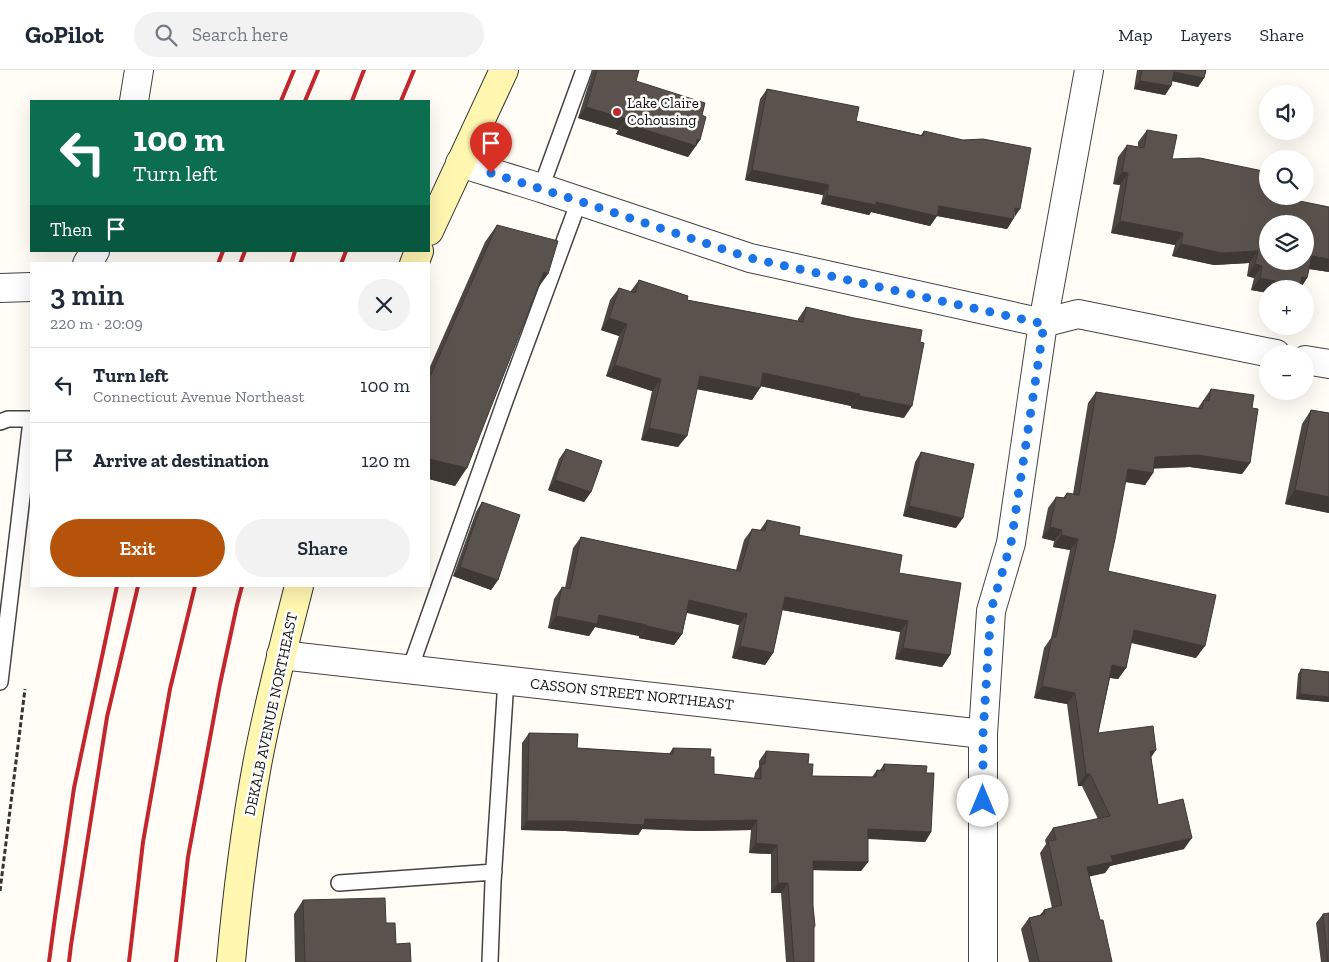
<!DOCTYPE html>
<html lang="en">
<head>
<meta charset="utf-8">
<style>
	body { margin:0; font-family:"Zilla Slab",serif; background:#f2f2f3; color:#1f2937; height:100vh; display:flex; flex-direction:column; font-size:19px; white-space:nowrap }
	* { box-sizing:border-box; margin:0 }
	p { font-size:16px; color:#747a83 }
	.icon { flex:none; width:28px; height:28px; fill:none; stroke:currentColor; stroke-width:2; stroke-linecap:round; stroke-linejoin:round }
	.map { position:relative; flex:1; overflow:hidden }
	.panel { position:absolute; left:30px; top:192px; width:400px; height:325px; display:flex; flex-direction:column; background:#fff; border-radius:0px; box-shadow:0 5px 20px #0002 }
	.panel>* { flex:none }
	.top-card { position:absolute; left:30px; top:30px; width:400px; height:152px; border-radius:0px; box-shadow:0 5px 20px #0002; background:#0b6e4f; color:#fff; overflow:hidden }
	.buttons { position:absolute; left:1259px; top:15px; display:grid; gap:10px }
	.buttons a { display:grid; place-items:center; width:55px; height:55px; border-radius:50%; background:#fff; box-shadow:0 5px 20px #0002; font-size:25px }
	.pin { position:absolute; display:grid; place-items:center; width:42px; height:42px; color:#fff; margin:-51px -21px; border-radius:50% 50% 50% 0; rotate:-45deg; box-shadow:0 0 5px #0007 }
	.pin .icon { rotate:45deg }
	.me { position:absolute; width:55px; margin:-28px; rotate:0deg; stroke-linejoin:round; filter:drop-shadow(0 0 4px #0008) }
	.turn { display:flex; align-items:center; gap:18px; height:105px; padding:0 20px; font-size:22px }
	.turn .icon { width:65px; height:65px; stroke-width:2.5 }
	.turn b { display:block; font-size:35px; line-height:42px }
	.then { display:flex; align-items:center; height:48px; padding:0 20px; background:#0003; gap:10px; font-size:19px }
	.round { display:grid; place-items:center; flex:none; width:52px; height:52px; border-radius:26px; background:#f2f2f3 }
	.overview { display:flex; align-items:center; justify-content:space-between; height:85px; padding:0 20px }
	h1 { font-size:30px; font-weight:600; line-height:38px }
	.primary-button { display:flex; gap:10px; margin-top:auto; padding:10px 20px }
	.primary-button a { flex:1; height:58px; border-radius:30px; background:#b45309; color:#fff; font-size:20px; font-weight:600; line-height:58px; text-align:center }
	.primary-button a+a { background:#f2f2f3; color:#1f2937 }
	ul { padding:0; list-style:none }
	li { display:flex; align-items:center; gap:15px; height:75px; padding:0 20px; border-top:1px solid #e0e1e3 }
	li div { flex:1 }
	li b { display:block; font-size:19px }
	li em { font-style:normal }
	header { display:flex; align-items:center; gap:30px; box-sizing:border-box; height:70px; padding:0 25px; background:#fff; border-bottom:1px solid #e0e1e3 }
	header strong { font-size:24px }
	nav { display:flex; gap:28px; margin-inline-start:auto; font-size:18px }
	.search { width:350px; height:45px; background:#f2f2f3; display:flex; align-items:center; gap:12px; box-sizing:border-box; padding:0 18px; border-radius:28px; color:#747a83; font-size:19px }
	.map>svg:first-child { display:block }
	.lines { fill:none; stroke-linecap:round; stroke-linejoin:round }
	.lane-casing { stroke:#444; stroke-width:18 }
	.street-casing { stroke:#444; stroke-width:30 }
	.secondary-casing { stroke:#333; stroke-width:30 }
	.path { stroke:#333; stroke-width:3; stroke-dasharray:5 2.5; stroke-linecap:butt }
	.lane { stroke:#fff; stroke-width:15 }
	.street { stroke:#fff; stroke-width:28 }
	.secondary { stroke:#fff6b0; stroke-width:28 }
	.rail { stroke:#c4262e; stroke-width:4 }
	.wall { fill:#4d4742 }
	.shaded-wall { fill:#3f3936 }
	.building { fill:#5a524d; stroke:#3f3936; fill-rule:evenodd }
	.route { stroke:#1a73e8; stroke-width:9; stroke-dasharray:0 16.2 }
	.poi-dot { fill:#c4262e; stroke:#fff; stroke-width:2 }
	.labels { text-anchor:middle; stroke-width:5; stroke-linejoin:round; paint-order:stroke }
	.poi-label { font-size:15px; fill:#111; stroke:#fff; text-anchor:start }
	.street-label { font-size:15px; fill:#111; stroke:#fff }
</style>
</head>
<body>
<header>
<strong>GoPilot</strong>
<div class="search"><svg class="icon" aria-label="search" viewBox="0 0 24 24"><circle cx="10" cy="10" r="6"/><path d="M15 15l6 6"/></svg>Search here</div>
<nav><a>Map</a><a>Layers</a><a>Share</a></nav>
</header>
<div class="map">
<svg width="1329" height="892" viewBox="0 0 1329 892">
	<rect width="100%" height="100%" fill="#fffdf5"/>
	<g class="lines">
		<defs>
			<path id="lane" d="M541,118L584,0
				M0,352L8,349H31
				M410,599L505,331L579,131
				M0,612L31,351
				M339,813L494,802
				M490,892L493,812L506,610"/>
			<path id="street" d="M134,31L139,0
				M460,93L541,118L750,188L1043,253L1078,244L1276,284
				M87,194L95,181
				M0,218L31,217
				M1305,290L1329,294
				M281,585L983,664
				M983,892V664L991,541L1011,473L1043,253L1089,0"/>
			<path id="secondary" d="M429,161L504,0
				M414,194L419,181
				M231,892C237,826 245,760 257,695C268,635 284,575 299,516"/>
		</defs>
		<!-- lane casing -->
		<use href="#lane" class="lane-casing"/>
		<!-- street casing -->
		<use href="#street" class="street-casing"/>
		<!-- secondary casing -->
		<use href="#secondary" class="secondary-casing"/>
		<!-- path -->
		<path class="path" d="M0,821L25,619"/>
		<!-- lane -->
		<use href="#lane" class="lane"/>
		<!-- street -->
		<use href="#street" class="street"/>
		<!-- secondary -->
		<use href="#secondary" class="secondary"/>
		<!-- rail -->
		<path class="rail" d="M281,31L294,0
			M305,31L318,0
			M352,31L364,0
			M401,31L414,0
			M218,194L223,181
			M240,194L245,181
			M291,194L295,181
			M341,194L346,181
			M49,892L55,847L74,718L117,516
			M69,892L71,875L107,647L138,516
			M129,892L143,772L170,619L195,516
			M176,892L188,787L220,614L237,535L242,516"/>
	</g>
	<!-- wall -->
	<path class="wall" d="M593,0H639L636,11L702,45L700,70L688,87L616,64L618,60L578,48Z
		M1137,0H1206L1204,8L1198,17L1172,11L1171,16L1165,25L1134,19Z
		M767,19L856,51L921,65L924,61L1014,148L1007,159L937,146L930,156L871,142L869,145L821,134L823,125L745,110L760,29Z
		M1147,60L1172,89L1268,126L1329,202L1309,199L1307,208L1300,219H1268V223L1251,220L1254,208L1247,206L1249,193L1214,195L1172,186L1175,175L1111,163L1120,115L1113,114L1118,87L1127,75L1138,77V72Z
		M497,155L537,219L455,416L429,409V299L485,172Z
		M639,210L687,230L798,251V249L806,237L904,348L851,338V336L761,316L752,330L697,319L678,377L641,370L652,321L606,306L619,266L601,260L610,230L619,218L630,222Z
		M1211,319L1252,338L1250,393L1242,404L1190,397L1153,398V403L1145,415L1125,412L1108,501L1196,588L1131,573L1126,598L1118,609L1110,608L1098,663L1151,687L1158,735L1184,779L1110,796L1105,803L1089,806L1100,850L1112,892H1029L1021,859L1029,848L1040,845L1044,840L1052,838L1040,783L1046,774L1045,770L1053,758L1098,749L1082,716H1078L1067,634L1034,628L1044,578L1051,568L1070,480L1053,477L1054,471L1042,468L1048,438L1056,427L1063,428L1067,423L1073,424L1088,333L1096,322L1198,338Z
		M1311,340L1329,343V443L1285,434L1302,354Z
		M566,379L591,422L584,432L548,420L559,389Z
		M921,382L956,458L903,446L915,392Z
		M482,432L498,510L491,520L453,506L476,442Z
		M767,450L799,465L899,503L950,585L942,597L895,589L900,562L782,540L773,583L765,595L732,588L739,555L687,543L682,564L674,575L639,568V566L595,557L589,566L548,558L554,529L562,517L565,518L573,478L581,467L736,500L744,470L752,459L760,460Z
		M1301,599L1329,602V632L1296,629L1298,604Z
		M529,663L577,678L669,684L673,678L710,687L714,704L754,708L755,703L759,697V691L766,681L808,694L812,706L872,707L877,700H880L884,694L926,703L931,762L925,772L868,769V792L861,801L813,800V836L815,856L814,858V892H786L781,823H771V784L749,783L751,760L698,761L642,759L638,765L565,761L521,760L522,673Z
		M303,830L386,853L396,874L411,892H295L294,844Z
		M1323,844L1329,892H1321L1316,853Z"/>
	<!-- shaded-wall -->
	<path class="shaded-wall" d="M1174,2L1204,8L1198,17L1168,10Z
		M1140,11L1171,16L1165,25L1134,19Z
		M586,37L626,49L618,60L578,48Z
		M624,53L700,70L688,87L616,64Z
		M752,100L829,115L823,125L745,110Z
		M1122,102L1128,103L1120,115L1113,114Z
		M827,125L939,136L1013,149L1007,159L937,146L930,156L871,142L869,145L821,134Z
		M1015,138L1020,139L1014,148Z
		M1120,151L1183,163L1175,175L1111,163Z
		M1181,174L1258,181L1249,193L1214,195L1172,186Z
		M1312,186L1329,189V202L1303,198Z
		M1255,194L1262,196L1254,208L1247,206Z
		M544,202L548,204L536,221Z
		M1302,207L1307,208L1300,219H1268V223L1251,220L1260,208Z
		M609,248L627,254L619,266L601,260Z
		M615,295L661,309L652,321L606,306Z
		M763,303L860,324L851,336L755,315Z
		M700,306L760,318L752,330L691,318Z
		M859,326L912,336L904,348L851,338Z
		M649,358L687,366L678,377L641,370Z
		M1198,385L1250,393L1242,404L1190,397L1147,399L1155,387Z
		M429,389L467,398L455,416L429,409Z
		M1128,399L1153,403L1145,415L1120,411Z
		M555,410L591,422L584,432L548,420Z
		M1295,420L1329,427V443L1285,434Z
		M909,436L963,448L956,458L903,446Z
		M1050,457L1062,460L1054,471L1042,468Z
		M1061,465L1078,469L1070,480L1053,477Z
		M460,497L498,510L491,520L453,506Z
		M785,527L908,551L900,562L777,539Z
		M689,530L747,544L739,555L681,541Z
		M599,545L647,555L639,566L595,557L589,566L548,558L556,546Z
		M647,556L682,564L674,575L639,568Z
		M1134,560L1205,576L1196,588L1126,571Z
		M740,576L773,583L765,595L732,588Z
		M903,578L950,585L942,597L895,589Z
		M1112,595L1126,598L1118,609L1104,607Z
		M1042,616L1075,623L1067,634L1034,628Z
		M1300,624L1329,627V632L1296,629Z
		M1156,680L1148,692L1150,681Z
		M1086,704H1090L1082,716H1078Z
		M645,749L757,750L751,760L698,761L642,759L638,765L565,761L521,760L527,751Z
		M868,759L931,762L925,772L861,768Z
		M1192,768L1184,779L1110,796L1105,803L1079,809L1087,797L1111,786Z
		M756,773L777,775L771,784L749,783Z
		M813,791L868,792L861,801L806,800Z
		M778,813H788L781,823H771Z"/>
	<!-- building -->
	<path class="building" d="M597,0H639L636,11L705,33L702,45L706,47L700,70L697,69L696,76L624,53L626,49L586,37Z
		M1142,0H1206L1204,8L1174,2L1171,16L1140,11Z
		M767,19L859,37L856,51L923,66L924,61L963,70L983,69L1031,78L1020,139L1015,138L1013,149L939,136L937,146L876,132V135L827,125L829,115L752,100Z
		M1147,60L1177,65L1172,89L1200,88L1268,102V126H1275L1329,137V189L1312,186L1307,208L1302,207L1300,216L1260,208L1262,196L1255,194L1258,181L1222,183L1181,174L1183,163L1120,151L1128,103L1122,102L1127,75L1144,78ZM1268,154H1305V191H1268Z
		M497,155L558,171L548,204L544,202L467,398L429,389V309Z
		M639,210L688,226L687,230L803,252L806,237L854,248L922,260L920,272L924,273L912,336L859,326L860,324L763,303L760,318L700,306L687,366L649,358L661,309L615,295L627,254L609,248L619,218L635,223Z
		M1211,319L1254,325L1252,338L1258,339L1250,393L1198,385L1155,387L1153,403L1128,399L1115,469L1108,501L1216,525L1205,576L1134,560L1126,598L1112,595L1098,663L1153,656L1156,680L1150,681L1158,735L1183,729L1192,768L1111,786L1113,792L1087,797L1100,850H1103L1112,892H1039L1029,848L1045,844L1044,840L1062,835L1048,771L1056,770L1053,758L1110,746L1090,704H1086L1075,623L1042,616L1052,567H1056L1078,469L1061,465L1062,460L1050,457L1056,427L1065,428L1067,423L1079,425L1096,322L1202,339L1204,330L1209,331Z
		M1311,340L1329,343V427L1295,420Z
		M566,379L602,391L591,422L555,410Z
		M921,382L974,394L963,448L909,436Z
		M482,432L520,445L498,510L460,497Z
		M767,450L800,457L799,465L902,485L899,503L961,513L950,585L903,578L908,551L785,527L773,583L740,576L747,544L689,530L682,564L647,556V555L599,545L597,554L556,546L562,517L570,519L581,467L740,501L752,459L765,461Z
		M1301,599L1329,602V627L1300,624Z
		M529,663L578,664L577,678L673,684V678L711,679L710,687H714V704L761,709V694H765L766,681L809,684L808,694H813L812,706L876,707L877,700L884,701V694L927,696L926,703H934L931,762L868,759V792L813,791V836L815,856H814V892H794L788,813H778L777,775L756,773L757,750L705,751L645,749L644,755L572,751H527Z
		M385,828L386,853H395L396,874L410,873L411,892H305L303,830Z
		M1329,843V892H1328L1323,844Z"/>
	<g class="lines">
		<!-- route -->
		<path class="route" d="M491,103L579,131L750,188L1044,254L1011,473L991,540L983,664V731"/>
	</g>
	<!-- markers -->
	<circle class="poi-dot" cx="617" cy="42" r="5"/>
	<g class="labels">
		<!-- poi labels -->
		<g class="poi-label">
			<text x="627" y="38">Lake Claire<tspan x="627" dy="17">Cohousing</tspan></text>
		</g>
		<!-- street labels -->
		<g class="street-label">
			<text transform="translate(632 624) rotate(6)" y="5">CASSON STREET NORTHEAST</text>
			<text transform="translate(271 644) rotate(-78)" y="5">DEKALB AVENUE NORTHEAST</text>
		</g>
	</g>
</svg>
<div class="buttons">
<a><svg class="icon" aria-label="sound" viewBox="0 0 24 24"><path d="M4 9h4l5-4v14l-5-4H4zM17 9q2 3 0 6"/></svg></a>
<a><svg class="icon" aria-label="search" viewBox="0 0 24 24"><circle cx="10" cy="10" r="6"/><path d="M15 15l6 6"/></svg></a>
<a><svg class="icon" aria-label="layers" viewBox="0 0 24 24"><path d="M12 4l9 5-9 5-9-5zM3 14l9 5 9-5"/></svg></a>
<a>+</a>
<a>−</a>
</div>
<div class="pin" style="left:491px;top:103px;background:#d93025"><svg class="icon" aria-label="arrive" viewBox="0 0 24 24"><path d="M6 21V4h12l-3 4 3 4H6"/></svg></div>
<svg class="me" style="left:983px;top:731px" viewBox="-20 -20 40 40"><circle r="19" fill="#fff"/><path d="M0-13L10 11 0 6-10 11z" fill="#1a73e8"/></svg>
<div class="top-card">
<div class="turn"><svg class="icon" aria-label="left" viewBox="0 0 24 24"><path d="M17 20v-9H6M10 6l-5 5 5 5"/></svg><div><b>100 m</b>Turn left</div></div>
<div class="then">Then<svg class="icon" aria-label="arrive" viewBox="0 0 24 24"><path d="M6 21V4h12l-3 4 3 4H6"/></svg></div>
</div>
<section class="panel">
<div class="overview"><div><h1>3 min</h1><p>220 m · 20:09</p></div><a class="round"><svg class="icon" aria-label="close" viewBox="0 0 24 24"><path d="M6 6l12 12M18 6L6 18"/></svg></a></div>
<ul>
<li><svg class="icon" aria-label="left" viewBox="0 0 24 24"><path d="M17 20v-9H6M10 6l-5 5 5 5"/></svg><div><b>Turn left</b><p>Connecticut Avenue Northeast</p></div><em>100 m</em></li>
<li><svg class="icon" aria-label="arrive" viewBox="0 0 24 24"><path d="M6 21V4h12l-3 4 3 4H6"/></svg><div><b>Arrive at destination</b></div><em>120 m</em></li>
</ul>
<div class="primary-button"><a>Exit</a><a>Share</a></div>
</section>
</div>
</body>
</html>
